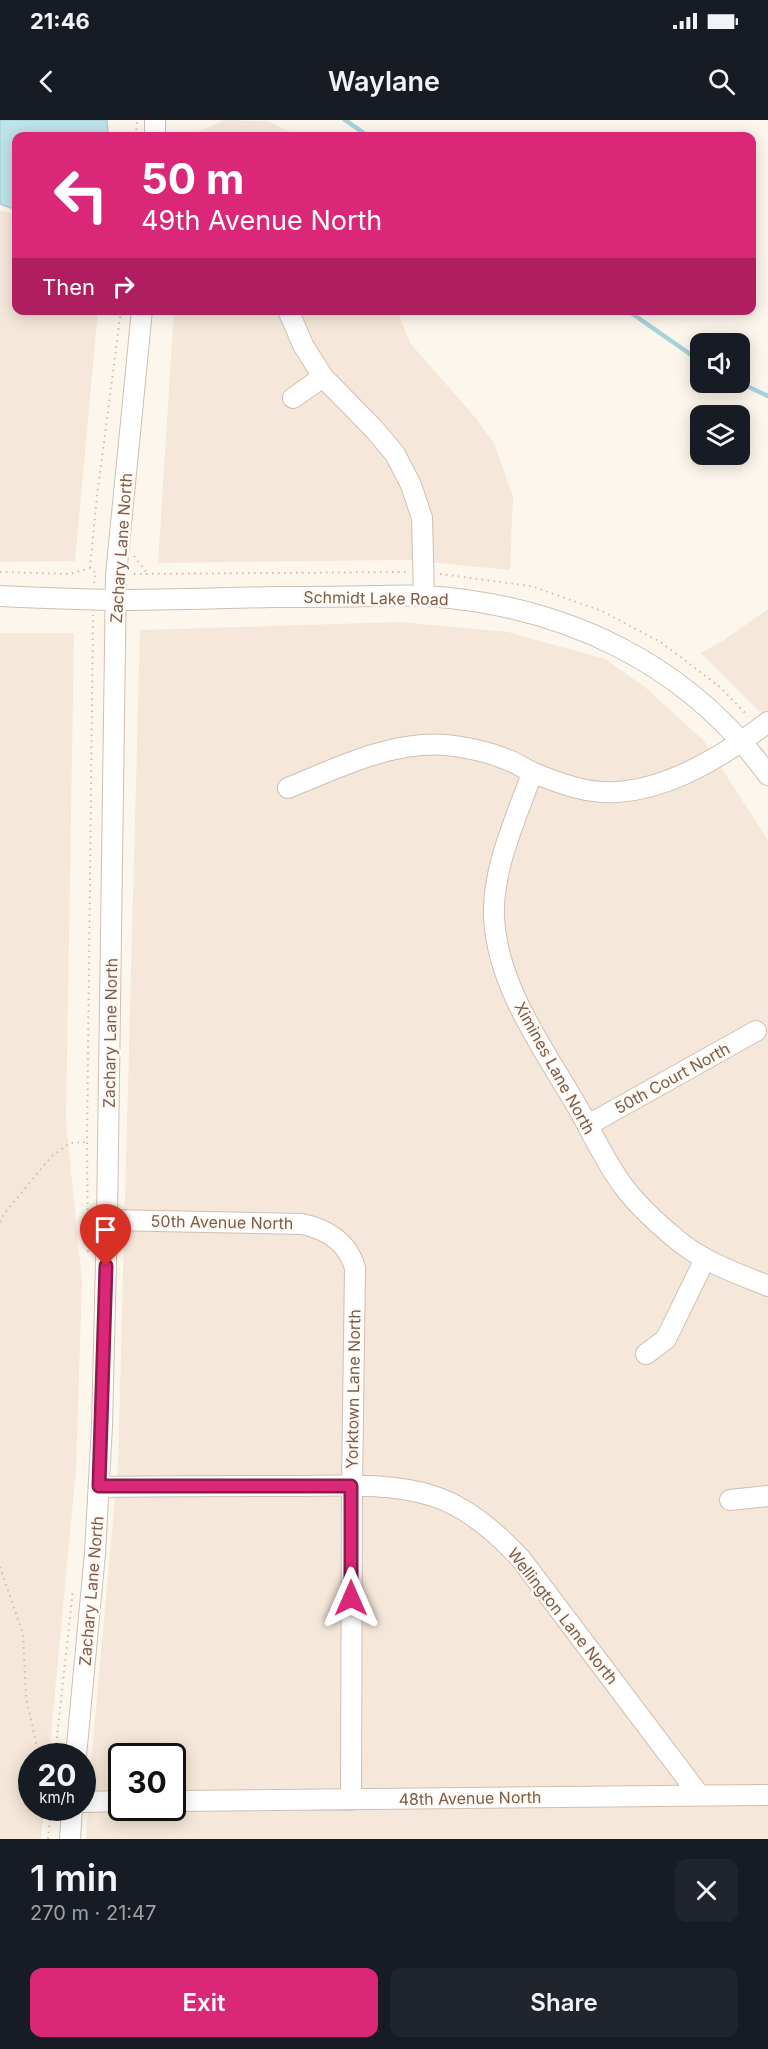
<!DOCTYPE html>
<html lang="en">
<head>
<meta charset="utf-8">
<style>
	body { margin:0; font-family:Inter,sans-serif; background:#20242c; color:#f1f3f6; height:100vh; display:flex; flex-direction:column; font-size:22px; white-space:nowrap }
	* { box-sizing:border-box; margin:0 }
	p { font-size:20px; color:#9ea1a6 }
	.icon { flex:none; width:33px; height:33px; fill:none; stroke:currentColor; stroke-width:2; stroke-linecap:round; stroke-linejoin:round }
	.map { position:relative; height:1719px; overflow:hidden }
	.sheet { display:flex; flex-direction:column; background:#171b24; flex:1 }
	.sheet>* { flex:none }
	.hud { position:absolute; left:12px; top:12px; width:744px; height:183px; border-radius:12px; box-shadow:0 3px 15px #0003; background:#db2777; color:#fff; overflow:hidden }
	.fabs { position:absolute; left:690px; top:213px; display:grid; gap:12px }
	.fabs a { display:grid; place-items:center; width:60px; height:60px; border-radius:12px; background:#171b24; box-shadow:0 3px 15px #0003; font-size:30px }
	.speed { position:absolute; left:18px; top:1623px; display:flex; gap:12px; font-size:30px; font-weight:700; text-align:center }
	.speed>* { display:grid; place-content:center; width:78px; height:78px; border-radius:50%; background:#171b24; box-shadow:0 3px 15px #0003; line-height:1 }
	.speed small { font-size:15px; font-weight:400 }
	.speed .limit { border:3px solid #111; border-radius:9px; background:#fff; color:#111 }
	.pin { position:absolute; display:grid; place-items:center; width:51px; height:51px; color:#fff; margin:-62px -26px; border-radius:50% 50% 50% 0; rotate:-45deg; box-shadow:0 0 6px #0007 }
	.pin .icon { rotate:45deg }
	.me { position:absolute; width:66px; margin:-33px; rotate:0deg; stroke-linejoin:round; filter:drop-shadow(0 0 4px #0008) }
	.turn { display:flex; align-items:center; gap:21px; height:126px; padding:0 30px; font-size:27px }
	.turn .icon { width:78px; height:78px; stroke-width:2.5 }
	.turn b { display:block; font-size:42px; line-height:51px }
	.then { display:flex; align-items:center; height:57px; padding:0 30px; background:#0003; gap:12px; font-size:22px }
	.round { display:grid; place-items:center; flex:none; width:63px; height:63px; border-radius:12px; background:#20242c }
	.head { display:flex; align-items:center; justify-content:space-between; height:102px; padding:0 30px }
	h1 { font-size:36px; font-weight:600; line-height:45px }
	.cta { display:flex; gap:12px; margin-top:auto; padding:12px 30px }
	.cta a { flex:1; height:69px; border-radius:12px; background:#db2777; color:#fff; font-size:24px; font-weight:600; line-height:69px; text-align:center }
	.cta a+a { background:#20242c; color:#f1f3f6 }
	.status { display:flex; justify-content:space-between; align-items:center; height:42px; padding:0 30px; background:#171b24; direction:ltr }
	.status svg { height:16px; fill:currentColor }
	header { display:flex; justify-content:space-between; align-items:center; height:78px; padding:0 30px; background:#171b24; font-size:27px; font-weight:600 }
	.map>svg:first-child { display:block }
	.residential { fill:#f5e8da; fill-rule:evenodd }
	.water { fill:#bfe3e8; stroke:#a5d3da; stroke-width:1.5 }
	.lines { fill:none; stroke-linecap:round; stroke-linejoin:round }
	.stream { stroke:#a5d3da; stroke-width:4.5 }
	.minor-casing { stroke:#d1beb0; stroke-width:22 }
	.path { stroke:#d9b8a5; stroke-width:2; stroke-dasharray:1.5 4.5; stroke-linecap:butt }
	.minor { stroke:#fff; stroke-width:20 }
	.route-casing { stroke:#8e194d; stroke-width:15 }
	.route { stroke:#db2777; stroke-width:10 }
	.labels { text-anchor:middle; stroke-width:5; stroke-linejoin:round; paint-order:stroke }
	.street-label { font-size:16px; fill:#7a5c4d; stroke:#fffaf3 }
</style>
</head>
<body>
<div class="status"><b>21:46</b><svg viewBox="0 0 49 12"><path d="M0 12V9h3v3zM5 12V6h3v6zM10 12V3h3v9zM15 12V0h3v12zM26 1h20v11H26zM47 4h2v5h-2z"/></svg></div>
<header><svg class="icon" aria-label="back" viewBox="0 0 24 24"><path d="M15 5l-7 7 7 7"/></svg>Waylane<svg class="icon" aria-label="search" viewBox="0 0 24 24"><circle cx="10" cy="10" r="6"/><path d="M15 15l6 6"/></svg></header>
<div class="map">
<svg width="768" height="1719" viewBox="0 0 768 1719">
	<rect width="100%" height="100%" fill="#fdf6ec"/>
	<!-- residential -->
	<path class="residential" d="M224,0L268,1L298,16H190Z
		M0,90L16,95V190L98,191L75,441L0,442Z
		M174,191H397L411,224L474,296L494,323L513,376L510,450L408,440L158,443Z
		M768,489V602L758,590L701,533L724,520Z
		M400,502L508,512L605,539L645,567L704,621L768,720V1719H86L90,1653L118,1344L140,510ZM122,1636H172V1688H122Z
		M0,513H74L66,1001L82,1161L76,1349L49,1636H32V1688H44L41,1719H0Z"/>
	<!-- water -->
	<path class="water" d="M0,0H107L108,16H16V90L0,84Z"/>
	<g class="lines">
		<!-- stream -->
		<path class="stream" d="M345,0L368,16
			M627,190L700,241
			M738,262L768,276"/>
		<defs>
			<path id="minor" d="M155,16V0
				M288,190L303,225L323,257L374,309L395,334L411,365L422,398L424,476
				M293,278L323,257
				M0,476C38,478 76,479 113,480C166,480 219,478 272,477C305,477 339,477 372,476C390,476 408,475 426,476C563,485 686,542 768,655
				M532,653C516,699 492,748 494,798C498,868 544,929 578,988C593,1014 605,1042 624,1067C638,1086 657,1103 675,1118C701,1141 736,1153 768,1166
				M288,668C337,648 391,621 446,625C466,627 489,632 508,640C519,644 529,652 541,656C565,665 590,674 616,672C671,669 725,635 768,602
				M588,1005L756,911
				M107,1100L302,1104C326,1109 348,1122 355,1148L352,1366L351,1680
				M646,1234L666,1219L705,1139
				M99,1367C163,1366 227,1366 291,1366C338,1366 388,1362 433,1376C468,1387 497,1413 521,1439L700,1676
				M730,1380L768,1376
				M76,1636L95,1433L102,1306L107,1100L116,455L142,190
				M172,1681L768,1675
				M82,1682L122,1681
				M70,1719L72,1688"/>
		</defs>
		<!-- minor casing -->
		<use href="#minor" class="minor-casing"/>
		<!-- path -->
		<path class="path" d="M136,16L137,1
			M134,436L147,453
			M90,448L97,376L121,190
			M0,452L70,454L90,448L95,452
			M134,454L407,452
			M440,454L531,466L602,491L662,523L720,567L748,596
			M94,463L95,453
			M0,1102L4,1094L51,1037L70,1023L86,1022
			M88,1132L87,1022L93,495
			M0,1447L23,1514L26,1577L37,1627L52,1636
			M55,1636L73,1469
			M48,1719L51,1688"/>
		<!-- minor -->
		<use href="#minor" class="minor"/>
	</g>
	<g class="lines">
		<defs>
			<path id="route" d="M106,1146L99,1366H351V1478"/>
		</defs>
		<!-- route casing -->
		<use href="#route" class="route-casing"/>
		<!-- route -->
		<use href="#route" class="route"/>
	</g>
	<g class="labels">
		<!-- street labels -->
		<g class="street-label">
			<text transform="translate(121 428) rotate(-86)" y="6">Zachary Lane North</text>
			<text transform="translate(376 478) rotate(1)" y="6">Schmidt Lake Road</text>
			<text transform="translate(110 913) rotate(-89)" y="6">Zachary Lane North</text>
			<text transform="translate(555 948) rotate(61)" y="6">Ximines Lane North</text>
			<text transform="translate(672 958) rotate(-29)" y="6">50th Court North</text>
			<text transform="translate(222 1102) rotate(1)" y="6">50th Avenue North</text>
			<text transform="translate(353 1269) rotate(-89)" y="6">Yorktown Lane North</text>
			<text transform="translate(91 1471) rotate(-85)" y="6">Zachary Lane North</text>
			<text transform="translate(563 1496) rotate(52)" y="6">Wellington Lane North</text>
			<text transform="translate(470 1678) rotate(-1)" y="6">48th Avenue North</text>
		</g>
	</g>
</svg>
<div class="fabs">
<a><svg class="icon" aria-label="sound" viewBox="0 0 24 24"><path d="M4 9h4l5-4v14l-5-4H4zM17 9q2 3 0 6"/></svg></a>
<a><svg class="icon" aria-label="layers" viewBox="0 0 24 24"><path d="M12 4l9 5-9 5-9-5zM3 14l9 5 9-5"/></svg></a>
</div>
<div class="speed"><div>20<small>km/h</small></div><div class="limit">30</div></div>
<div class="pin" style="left:106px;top:1146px;background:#d93025"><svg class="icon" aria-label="arrive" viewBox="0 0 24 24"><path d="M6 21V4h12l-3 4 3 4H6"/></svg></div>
<svg class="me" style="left:351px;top:1478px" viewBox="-20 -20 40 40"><path d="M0-17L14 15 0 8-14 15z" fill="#db2777" stroke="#fff" stroke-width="4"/></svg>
<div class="hud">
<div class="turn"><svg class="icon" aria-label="left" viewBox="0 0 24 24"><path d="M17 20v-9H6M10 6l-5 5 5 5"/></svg><div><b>50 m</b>49th Avenue North</div></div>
<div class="then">Then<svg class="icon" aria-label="right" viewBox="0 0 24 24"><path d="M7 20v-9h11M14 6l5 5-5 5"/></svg></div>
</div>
</div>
<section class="sheet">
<div class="head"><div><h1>1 min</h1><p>270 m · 21:47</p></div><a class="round"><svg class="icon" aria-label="close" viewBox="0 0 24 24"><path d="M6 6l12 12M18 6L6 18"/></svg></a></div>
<div class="cta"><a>Exit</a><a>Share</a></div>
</section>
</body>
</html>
